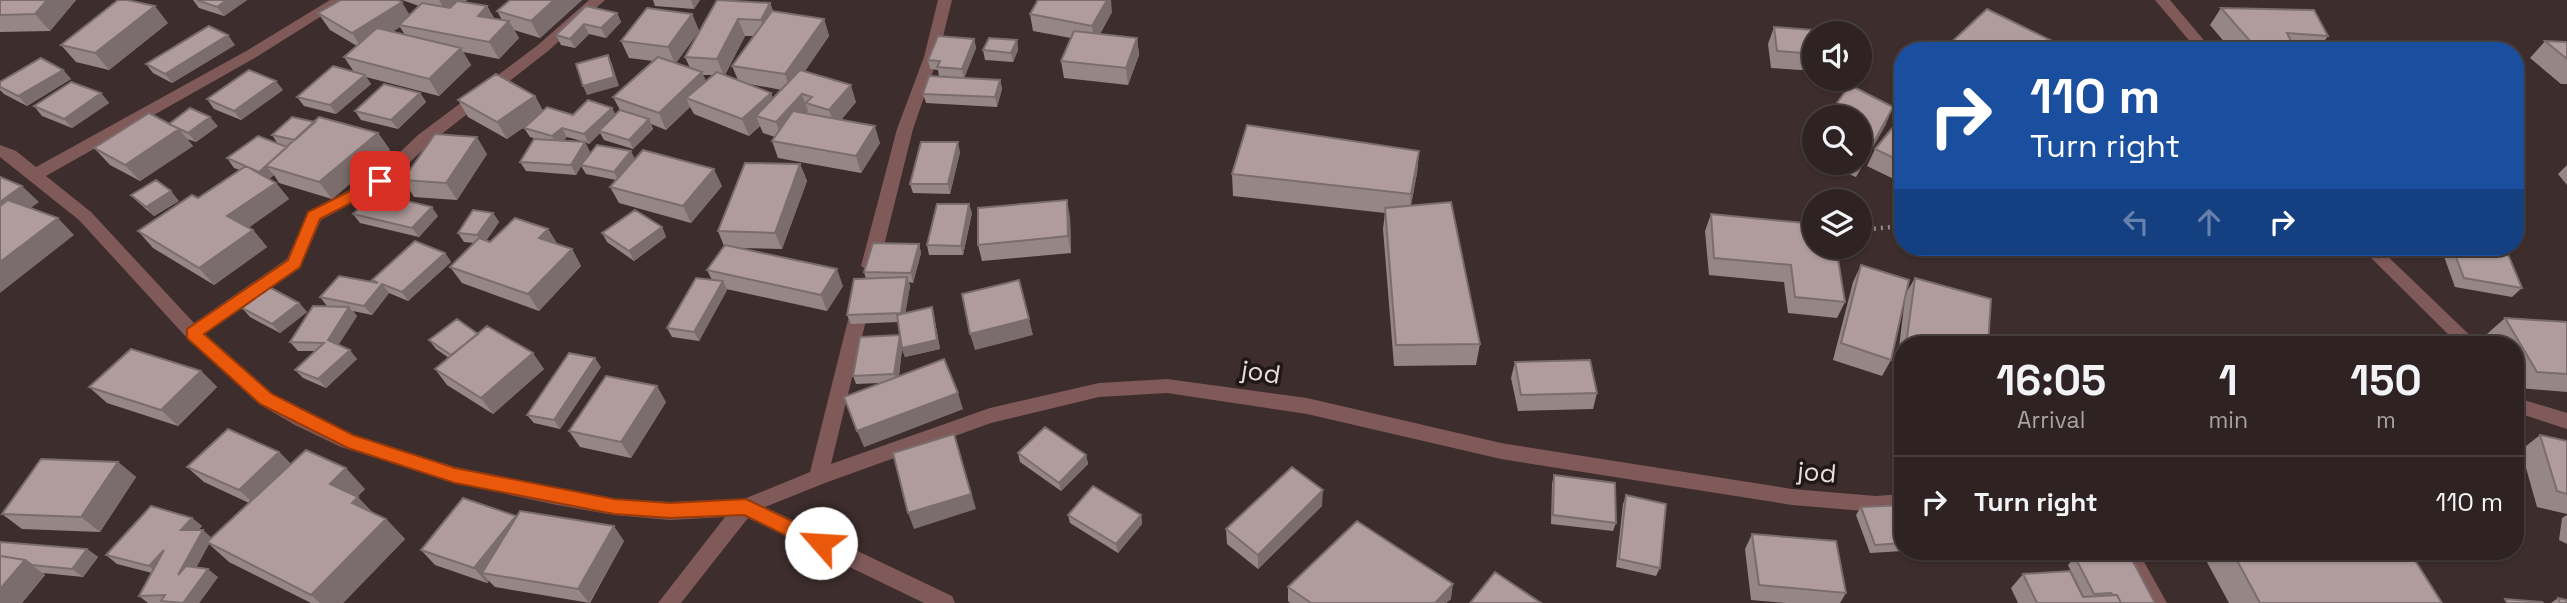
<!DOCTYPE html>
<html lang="en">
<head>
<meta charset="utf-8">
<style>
	body { margin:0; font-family:"Space Grotesk",sans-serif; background:#362a2a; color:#f1f3f6; height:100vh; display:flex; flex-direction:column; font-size:26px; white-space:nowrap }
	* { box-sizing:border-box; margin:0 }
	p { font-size:23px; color:#a7a4a5 }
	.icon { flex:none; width:38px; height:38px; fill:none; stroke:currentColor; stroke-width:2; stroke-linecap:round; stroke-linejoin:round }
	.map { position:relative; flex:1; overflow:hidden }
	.sheet { position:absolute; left:1894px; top:336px; width:630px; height:224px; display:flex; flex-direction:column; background:#2e2222; border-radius:28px; box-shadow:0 2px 5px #0004,0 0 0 2px #493f40 }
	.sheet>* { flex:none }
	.guide { position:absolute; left:1894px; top:42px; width:630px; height:214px; border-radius:28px; box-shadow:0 2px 5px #0004,0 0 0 2px #493f40; background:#1a4fa0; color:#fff; overflow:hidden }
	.tools { position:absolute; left:1802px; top:21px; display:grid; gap:14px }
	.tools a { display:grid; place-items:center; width:70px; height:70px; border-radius:50%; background:#2e2222; box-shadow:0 2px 5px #0004,0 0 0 2px #493f40; font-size:35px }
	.pin { position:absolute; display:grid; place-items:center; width:60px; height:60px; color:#fff; margin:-30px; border-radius:14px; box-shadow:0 4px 10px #0006 }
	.me { position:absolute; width:77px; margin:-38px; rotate:296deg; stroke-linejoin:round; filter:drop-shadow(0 0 5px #0008) }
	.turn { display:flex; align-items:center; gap:24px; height:147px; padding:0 21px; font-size:32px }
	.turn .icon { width:91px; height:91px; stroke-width:2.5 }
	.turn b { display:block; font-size:49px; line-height:60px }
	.lanes { display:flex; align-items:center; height:66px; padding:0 21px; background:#0003; justify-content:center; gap:35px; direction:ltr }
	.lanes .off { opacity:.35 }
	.eta { display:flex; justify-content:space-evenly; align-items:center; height:119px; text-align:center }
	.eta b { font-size:42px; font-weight:600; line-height:49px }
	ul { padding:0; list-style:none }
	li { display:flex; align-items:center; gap:21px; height:91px; padding:0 21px; border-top:2px solid #493f40 }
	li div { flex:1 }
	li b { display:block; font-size:26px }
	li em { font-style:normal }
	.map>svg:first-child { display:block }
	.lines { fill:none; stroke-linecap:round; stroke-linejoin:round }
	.path { stroke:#958888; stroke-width:4.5; stroke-dasharray:2 5; stroke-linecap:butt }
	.street { fill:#805959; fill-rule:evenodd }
	.wall { fill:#978686; fill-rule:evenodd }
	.shaded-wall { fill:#7b6d6d }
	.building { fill:#b09c9c; stroke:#7b6d6d; stroke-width:2 }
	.route { fill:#ea580c; stroke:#983908; stroke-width:2 }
	.labels { text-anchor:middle; stroke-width:7; stroke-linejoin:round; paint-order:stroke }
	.street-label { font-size:26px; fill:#e8dddd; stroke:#1f1817 }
</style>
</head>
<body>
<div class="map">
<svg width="2567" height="603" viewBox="0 0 2567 603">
	<rect width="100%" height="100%" fill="#3d2d2d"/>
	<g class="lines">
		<!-- path -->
		<path class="path" d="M1860,230L1902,226"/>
		<!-- street -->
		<path class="street" d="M330,0H347L258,56L46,176L91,212L194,323L287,259L308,212L374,177L418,135L538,45L589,0H605L548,51L430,143L386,185L321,220L300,268L205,334L273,394L309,415L353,435L455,467L614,499L670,502L744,499L810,472L853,300L856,295H868L871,300L831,464L990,408L1099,383L1167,379L1307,398L1501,443L1792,489L1876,496L1902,494V510L1876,512L1792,505L1501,459L1307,414L1167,393L1099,397L991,423L825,483L765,507L952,596L955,603H924L748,518L681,603H658L725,517L670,520L614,515L557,505L455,483L341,447L295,425L259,404L187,338L79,220L0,157V145L16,151L36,167L248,50Z
			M938,0H952L938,57L913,129L879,266L870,272L861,266L897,129L924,57Z
			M2155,0H2170L2213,51H2198Z
			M2360,247H2378L2480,345H2459Z
			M2515,393L2524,400L2567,413V429L2515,412Z
			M2117,551H2138L2167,603H2146Z"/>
	</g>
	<!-- wall -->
	<path class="wall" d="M0,0H76L50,31L0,32Z
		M193,0H247L224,16L199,8Z
		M402,0H467L465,2L487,6L494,18L502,20L497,11L510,0H582L540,38L514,30L519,38L499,59L463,52L471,65L439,96L366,77L371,84L336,114L304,106L297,97L354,72L344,57L357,46L330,30L318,13L410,15L419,6ZM400,27L405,35L392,32Z
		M653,0H700L694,9L655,6Z
		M717,0L770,3L773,11L824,19L829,36L805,71L856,102L841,120L880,143L861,173L778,158L772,141L775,137L763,133L760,126L749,136L694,114L690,107L666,130L651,124L653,129L633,149L604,140L600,133L589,144L585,142L590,152L586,158L635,159L722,186L691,223L619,203L610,187L616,180L586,174L581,166L576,175L526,171L520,162L537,139L530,137L524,128L527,125L507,139L468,117L458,100L535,96L543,111L573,115H615L620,110L613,97L653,61L629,58L621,41L692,14L699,31L676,63L690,68L685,57ZM745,36H754L732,66L738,80L725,75ZM703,75H712L706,81ZM749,84L782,90L773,99L771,93ZM567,137L585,142L563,141Z
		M2221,8L2328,36L2317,51H2232L2210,25Z
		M1112,12L1100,34L1137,38L1139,55L1128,85L1064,78L1061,61L1071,38L1033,31L1030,14Z
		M617,13L621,22L606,38L589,34L575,48L561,45L556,35Z
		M168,23L109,70L76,62L61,45Z
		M1774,27L1815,33V71L1771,68L1768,44Z
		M974,39L976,48L964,78L1000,80L1002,89L997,107L926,103L923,94L939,76L938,70L930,69L928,60Z
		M1017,40L1018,50L1013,62L985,60L983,50Z
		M2545,41L2567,42V84H2561L2530,58Z
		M235,45L172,83L153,73L146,64Z
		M63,70L71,79L27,106L4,94L0,90V82Z
		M283,90L241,120L214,109L207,99Z
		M101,93L109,103L72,128L42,116L34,106Z
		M420,93L426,102L398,129L361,120L355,111Z
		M1902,116V183L1867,166L1875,149Z
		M1860,117L1886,124L1856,177L1820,163H1860Z
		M315,122L378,133L390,150L332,199L279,183L274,175L269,179L276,183L289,199L248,228L253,230L267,247L214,285L153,248L138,231L198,198L240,170L234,168L227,158L278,144L272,135Z
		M169,124L218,126L196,142L187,139L193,146L140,181L110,165L94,148Z
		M1815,134V161L1804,156L1811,139Z
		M1419,151L1417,173L1411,205L1480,344L1476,365L1394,366L1383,229L1385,213L1233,196L1232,174Z
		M960,152L950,194L913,193L910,184Z
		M487,154L457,200L414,197L403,180Z
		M800,164L807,181L782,249L738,248L843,286L827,311L726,289L727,290L699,341L672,337L667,328L712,280L707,270L724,246L718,231Z
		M2567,165V185L2558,174Z
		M131,195L179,201L154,216L140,204Z
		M493,213L499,222L486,241L490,242L548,229L558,245L572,249L581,266L539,311L462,283L450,267L474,243L464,242L458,233Z
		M972,213L963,255H929L927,245Z
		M353,214L438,216L419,237L360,223Z
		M1711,214L1815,224L1845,302L1837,318L1788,313L1784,282L1709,275L1705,231Z
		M1070,217L1071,253L982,261L978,245Z
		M662,227L666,237L634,261L607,242L602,233Z
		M919,244L921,253L913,283L909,282L910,286L905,313L932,307L934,316L940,349L905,357L902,349L899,376L963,409L864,447L879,383L856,384L853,376L900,335L898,322L851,324L847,315L866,279L864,272Z
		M2446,247H2475L2522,288L2512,297L2455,287L2442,251Z
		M445,253L451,262L408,301L389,293L372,315L353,311L357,316L338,345L357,359L326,388L303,378L295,370L315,351H298L290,342L327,306L320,297L374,282L372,280Z
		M1861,265L1906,293L1915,278L1988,345H1902V374L1896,372L1905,298L1891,360L1882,376L1833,360L1853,282Z
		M299,303L307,312L280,333L250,317L242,308Z
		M2505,318L2567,322V392L2519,388L2515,382V345H2493L2487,334Z
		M478,334L544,369L493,414L447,385L435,369L449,358L436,349L429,340Z
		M1515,362L1597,393L1593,409L1518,411L1511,378Z
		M601,367L560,429L534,423L527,415Z
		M201,371L217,387L178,426L107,403L89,387Z
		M666,402L631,458L580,447L569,431Z
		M2540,435L2567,441V514L2537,507L2521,450Z
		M279,452L291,464L365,489L357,497L373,513L386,519L405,539L343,603H311L229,562L209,544L196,568L218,577L199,603H148L139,596L152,573L117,564L106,555L192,518L202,526L198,530L212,538L249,503L204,482L187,467Z
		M1018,453L1086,455L1088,464L1061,491L1020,462Z
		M118,462L136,477L100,532L22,529L2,514Z
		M1554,475L1616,523L1613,531L1551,524L1552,484Z
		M1626,495L1660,568L1656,576L1616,567L1623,504Z
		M1902,505L1903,551L1870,553L1856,515L1861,507Z
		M1322,506L1258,569L1227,544L1226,529Z
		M1068,515H1141L1142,524L1118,553L1070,523Z
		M2567,515V544L2559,540L2562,518Z
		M516,516L624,541L590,603L495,587L489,581L487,583L435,565L421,550Z
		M1752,534L1846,593L1840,603H1786L1751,600L1745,549Z
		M0,542L87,549L98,557L83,577L43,573L45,575L22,603Z
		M2201,551H2409L2442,603H2229Z
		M2075,557L2155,603H2018L2011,588L2023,574L2084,597L2068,565Z
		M1288,587L1451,599L1446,603H1290L1288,601Z
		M2558,598L2567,603H2551Z"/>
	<!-- shaded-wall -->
	<path class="shaded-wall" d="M47,0H76L50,31L35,14Z
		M227,0H247L224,16L217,7Z
		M439,0H467L448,15Z
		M554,0H582L540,38L531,21Z
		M691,0H700L694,9Z
		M1107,0H1111L1112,12L1095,43L1092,26Z
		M402,2L412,19L399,25L400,27L363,50L352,33Z
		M770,3L776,19L767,37L761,20Z
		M155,6L168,23L109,70L95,53Z
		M487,6L496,23L478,16Z
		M617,13L621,22L606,38L601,28Z
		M692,14L699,31L675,64L668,47Z
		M738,19L745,36L724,76L717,59Z
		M824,19L829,36L791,91L785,74Z
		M509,21L519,38L499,59L489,42Z
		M584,24L589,34L575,48L570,39Z
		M228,35L235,45L172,83L165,74Z
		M1137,38L1139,55L1128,85L1126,68Z
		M974,39L976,48L964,79L962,69Z
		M1017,40L1018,50L1013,62L1011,53Z
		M461,48L471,65L439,96L429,79Z
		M608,55L612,64L619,86L587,95L583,86Z
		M63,70L71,79L27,106L18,96Z
		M702,72L709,89L686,98L690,107L666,130L659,113Z
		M365,75L371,84L336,114L330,105Z
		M1000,80L1002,89L997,107L995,97Z
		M276,81L283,90L241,120L234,111Z
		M851,85L856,102L835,127L829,110Z
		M101,93L109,103L72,128L64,119Z
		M420,93L426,102L398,129L391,120Z
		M771,93L777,110L756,116L760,126L749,136L742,119Z
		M802,94L808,111L782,139L776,122Z
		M535,96L544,113L507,139L497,122Z
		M1893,107L1886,124L1856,177L1864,160Z
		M612,108L617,117L599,131L600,133L589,144L584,134Z
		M210,117L218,126L196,142L188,133Z
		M649,119L653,129L633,149L629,140Z
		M875,126L880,143L861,173L856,156Z
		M562,128L567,137L557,146L552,136Z
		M179,129L193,146L140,181L125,165Z
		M378,133L390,150L332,199L319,182Z
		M477,137L487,154L457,200L446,183Z
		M585,142L590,152L576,175L571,165Z
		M958,142L960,152L950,194L948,184Z
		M631,151L636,161L619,181L614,172Z
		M1419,151L1417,173L1409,216L1411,194Z
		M800,164L807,181L782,249L775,233Z
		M266,166L274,175L266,181L259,172Z
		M714,169L722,186L691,223L683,206Z
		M276,183L289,199L241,233L227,216Z
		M22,186L39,202L0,231V202Z
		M171,191L179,201L154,216L146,207Z
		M1067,200L1070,217L1071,253L1068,236Z
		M969,204L972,213L963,255L961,246Z
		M432,207L438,216L419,237L412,228Z
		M493,213L499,222L483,245L477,235Z
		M58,218L74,235L0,293V262Z
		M662,227L666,237L634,261L629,251Z
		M548,229L558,246L539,238Z
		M253,230L267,247L214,285L199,268Z
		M919,244L921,253L913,283L911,273Z
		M572,249L581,266L539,311L528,294Z
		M445,253L451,262L408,301L402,292Z
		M837,269L843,286L827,311L821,295Z
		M907,277L910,286L904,322L901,313Z
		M723,281L727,290L699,341L694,332Z
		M382,284L389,293L372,315L364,306Z
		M299,303L307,312L280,333L272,324Z
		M349,307L357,316L336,349L328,340Z
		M932,307L934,316L940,349L905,357L902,349L898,383L894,374L900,335Z
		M1029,319L1033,335L975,350L970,334Z
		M350,350L357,359L326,388L318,379Z
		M533,353L544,369L493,414L481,398Z
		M595,358L601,367L560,429L554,420Z
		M201,371L217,387L178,426L161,410Z
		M657,386L666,402L631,458L621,442Z
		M958,393L963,409L864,447L857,431Z
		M959,450L976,509L914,529L908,513Z
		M279,452L294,467L255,505L239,490Z
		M1086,455L1088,464L1061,491L1059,483Z
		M118,462L136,477L100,532L81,517Z
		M346,468L365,489L349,504L330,484Z
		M1323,490L1322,506L1258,569V555Z
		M358,497L377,517L352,503Z
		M1141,515L1142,524L1118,553L1116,544Z
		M516,516L528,531L482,573L489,581L487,583L474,568Z
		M192,518L202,526L191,538L181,530Z
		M386,519L405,539L343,603H320L311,595Z
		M614,526L624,541L589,603L578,589Z
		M203,530L212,538L188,583L178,575Z
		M87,549L98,557L83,577L72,569Z
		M164,550L159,575L149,566Z
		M25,560L45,575L22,603H0V589Z
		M208,569L218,577L199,603H183Z
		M1453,584L1451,599L1446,603H1435Z"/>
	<!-- building -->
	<path class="building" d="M0,0H47L35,14L0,15Z
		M118,0H127L155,6L95,53L61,45Z
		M197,0H227L217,7Z
		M341,0H398L402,2L352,33L318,13Z
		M510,0H554L531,21L497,11Z
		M717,0L770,3L761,20L738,19L717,59L685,57Z
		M1038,0H1107L1092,26L1030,14Z
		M457,1L487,6L478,16L509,21L489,42L399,25L422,3L450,8Z
		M586,6L617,13L601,28L584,24L570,39L556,35Z
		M647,8L692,14L668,47L621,41Z
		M2221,8L2314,10L2328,36L2287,33L2296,51H2265L2257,49Z
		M1987,9L2072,51H1942Z
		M772,11L824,19L785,74L732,66Z
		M209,26L228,35L165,74L146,64Z
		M1774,27L1838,32L1839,33H1815V54L1777,51Z
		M377,28L461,48L429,79L344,57Z
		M1074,31L1137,38L1126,68L1061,61Z
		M938,36L974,39L962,69L937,67L940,61L928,60Z
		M989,38L1017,40L1011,53L983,50Z
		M2545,41L2567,42V59Z
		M608,55L614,77L583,86L576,64Z
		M658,57L702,72L659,113L613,97Z
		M41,58L63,70L18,96L0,87V82Z
		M333,66L365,75L330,105L297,97Z
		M249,70L276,81L234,111L207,99Z
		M800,70L851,85L829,110L806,103L812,97L802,94L776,122L756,116Z
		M717,72L771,93L742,119L686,98Z
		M496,74L535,96L497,122L458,100Z
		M929,76L1000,80L995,97L923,94Z
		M71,82L101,93L64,119L34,106Z
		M384,84L420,93L391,120L355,111Z
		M1850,85L1893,107L1864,160L1860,159V117H1827Z
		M588,100L612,108L584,134L562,128L552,136L524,128L547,107L573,115Z
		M190,108L210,117L188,133L169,124Z
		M620,110L649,119L629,140L599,131Z
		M793,111L875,126L856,156L772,141Z
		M149,113L179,129L125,165L94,148Z
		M1902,116V162L1875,149Z
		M292,117L315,122L295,140L272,135Z
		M319,117L378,133L319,182L266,166Z
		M1247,125L1419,151L1411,194L1232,174Z
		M435,134L477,137L446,183L403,180Z
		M258,136L287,147L259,172L227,158Z
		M534,139L585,142L571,165L520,162Z
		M921,142H958L948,184H910Z
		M597,145L631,151L614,172L581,165Z
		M643,150L714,169L683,206L610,187Z
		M745,163L800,164L775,233L718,231Z
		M246,166L276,183L227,216L253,230L199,268L138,231L192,195L198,198Z
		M0,177L22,186L0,202Z
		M156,180L171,191L146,207L131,195Z
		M374,193L432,207L412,228L353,214Z
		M8,200L58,218L0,262V206Z
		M1067,200L1068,236L978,245V208Z
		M1451,202L1480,344L1396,345L1385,208Z
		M937,204H969L961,246L927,245Z
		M473,210L493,213L477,235L458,233Z
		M635,210L662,227L629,251L602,233Z
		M1711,214L1815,224V247H1836L1845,302L1795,297L1791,265L1714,258Z
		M515,218L548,229L539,238L572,249L528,294L450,267L479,238L490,242Z
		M415,241L445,253L402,292L382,284L364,306L320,297L339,276L378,283L372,280Z
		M873,243L919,244L911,273L864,272Z
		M725,245L837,269L821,295L707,270Z
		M2452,247H2475L2507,252L2522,288L2464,278Z
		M1861,265L1909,280L1891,360L1841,343Z
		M907,277L901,313L847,315L854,279Z
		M696,278L723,281L694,332L667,328Z
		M1915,278L1991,299L1988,345H1906Z
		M1019,280L1029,319L970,334L962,294Z
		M269,287L299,303L272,324L242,308Z
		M313,306L349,307L328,340L350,350L318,379L295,370L324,343L290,342Z
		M932,307L937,340L902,348L900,335L894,374L853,376L860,337L900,335L897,315Z
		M2505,318L2567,322V374L2537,372Z
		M457,319L478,334L451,355L429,340Z
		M487,326L533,353L481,398L435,369Z
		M131,349L201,371L161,410L89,387Z
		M569,353L595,358L554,420L527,415Z
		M944,359L958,393L857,431L844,397Z
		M1590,360L1597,393L1521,395L1515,362Z
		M606,376L657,386L621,442L569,431Z
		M1045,427L1086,455L1059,483L1018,453Z
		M228,429L279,452L239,490L187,467Z
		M954,434L971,494L908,513L893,453Z
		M2540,435L2567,441V494L2557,491Z
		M306,450L346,468L330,484L358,497L352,503L386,519L311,595L207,542Z
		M41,459L118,462L81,517L2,514Z
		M1292,467L1323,490L1258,555L1226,529Z
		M1554,475L1615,483L1616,523L1553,515Z
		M1093,486L1141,515L1116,544L1068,515Z
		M1626,495L1666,504L1660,568L1619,559Z
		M463,498L516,516L474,568L421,550Z
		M1902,505V543L1875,545L1861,507Z
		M151,506L192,518L181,530H203L178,575L186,566L208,569L183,603L161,601L165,595L139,596L164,550L149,566L106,555Z
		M520,511L614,526L578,589L482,573Z
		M1357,521L1453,584L1435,603H1311L1288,587Z
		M1752,534L1836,541L1846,593L1759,585Z
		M0,542L87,549L72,569L32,565L25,560L0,556Z
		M2232,551H2409L2442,603H2260Z
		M2128,552L2155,603H2121L2117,595H2113L2111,593L2094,594L2075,557Z
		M0,556L25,560L0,589Z
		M2070,571L2083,597L2117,595L2121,603H2037L2023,574Z
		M1495,572L1541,603H1470Z
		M2558,598L2567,600V603H2560Z
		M2505,599L2542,602L2543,603H2507Z"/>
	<!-- route -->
	<path class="route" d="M380,176L388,181L385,185L320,219L300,267L204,334L272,394L353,435L455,468L614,499L670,503L746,499L827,538L830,543L827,549H814L744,515L670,518L614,514L455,483L348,448L260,404L187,338V329L288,260L308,212Z"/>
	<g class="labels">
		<!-- street labels -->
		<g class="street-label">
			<text transform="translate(1261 372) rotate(9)" y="9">jod</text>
			<text transform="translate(1817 472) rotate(5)" y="9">jod</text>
		</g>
	</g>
</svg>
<div class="tools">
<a><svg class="icon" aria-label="sound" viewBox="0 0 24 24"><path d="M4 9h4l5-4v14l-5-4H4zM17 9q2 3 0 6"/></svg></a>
<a><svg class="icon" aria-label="search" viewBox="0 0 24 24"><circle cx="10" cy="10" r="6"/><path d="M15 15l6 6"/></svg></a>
<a><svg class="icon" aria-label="layers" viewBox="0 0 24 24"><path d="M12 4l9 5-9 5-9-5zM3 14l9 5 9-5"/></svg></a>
</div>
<div class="pin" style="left:380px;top:181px;background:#d93025"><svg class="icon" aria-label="arrive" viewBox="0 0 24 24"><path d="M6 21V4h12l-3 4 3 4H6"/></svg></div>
<svg class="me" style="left:821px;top:543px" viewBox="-20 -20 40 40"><circle r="19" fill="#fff"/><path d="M0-13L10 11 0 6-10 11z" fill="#ea580c"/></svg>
<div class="guide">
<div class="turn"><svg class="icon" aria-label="right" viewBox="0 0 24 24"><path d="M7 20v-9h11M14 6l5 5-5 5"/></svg><div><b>110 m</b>Turn right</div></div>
<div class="lanes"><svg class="icon off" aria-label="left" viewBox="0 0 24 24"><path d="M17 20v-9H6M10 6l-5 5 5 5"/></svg><svg class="icon off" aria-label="ahead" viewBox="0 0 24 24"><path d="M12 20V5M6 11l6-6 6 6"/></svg><svg class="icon" aria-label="right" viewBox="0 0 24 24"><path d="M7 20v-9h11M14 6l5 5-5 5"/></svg></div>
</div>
<section class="sheet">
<div class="eta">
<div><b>16:05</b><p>Arrival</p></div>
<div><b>1</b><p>min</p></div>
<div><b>150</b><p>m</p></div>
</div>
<ul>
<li><svg class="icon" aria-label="right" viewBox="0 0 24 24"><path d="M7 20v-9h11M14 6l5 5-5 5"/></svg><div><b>Turn right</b></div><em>110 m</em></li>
</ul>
</section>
</div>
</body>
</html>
